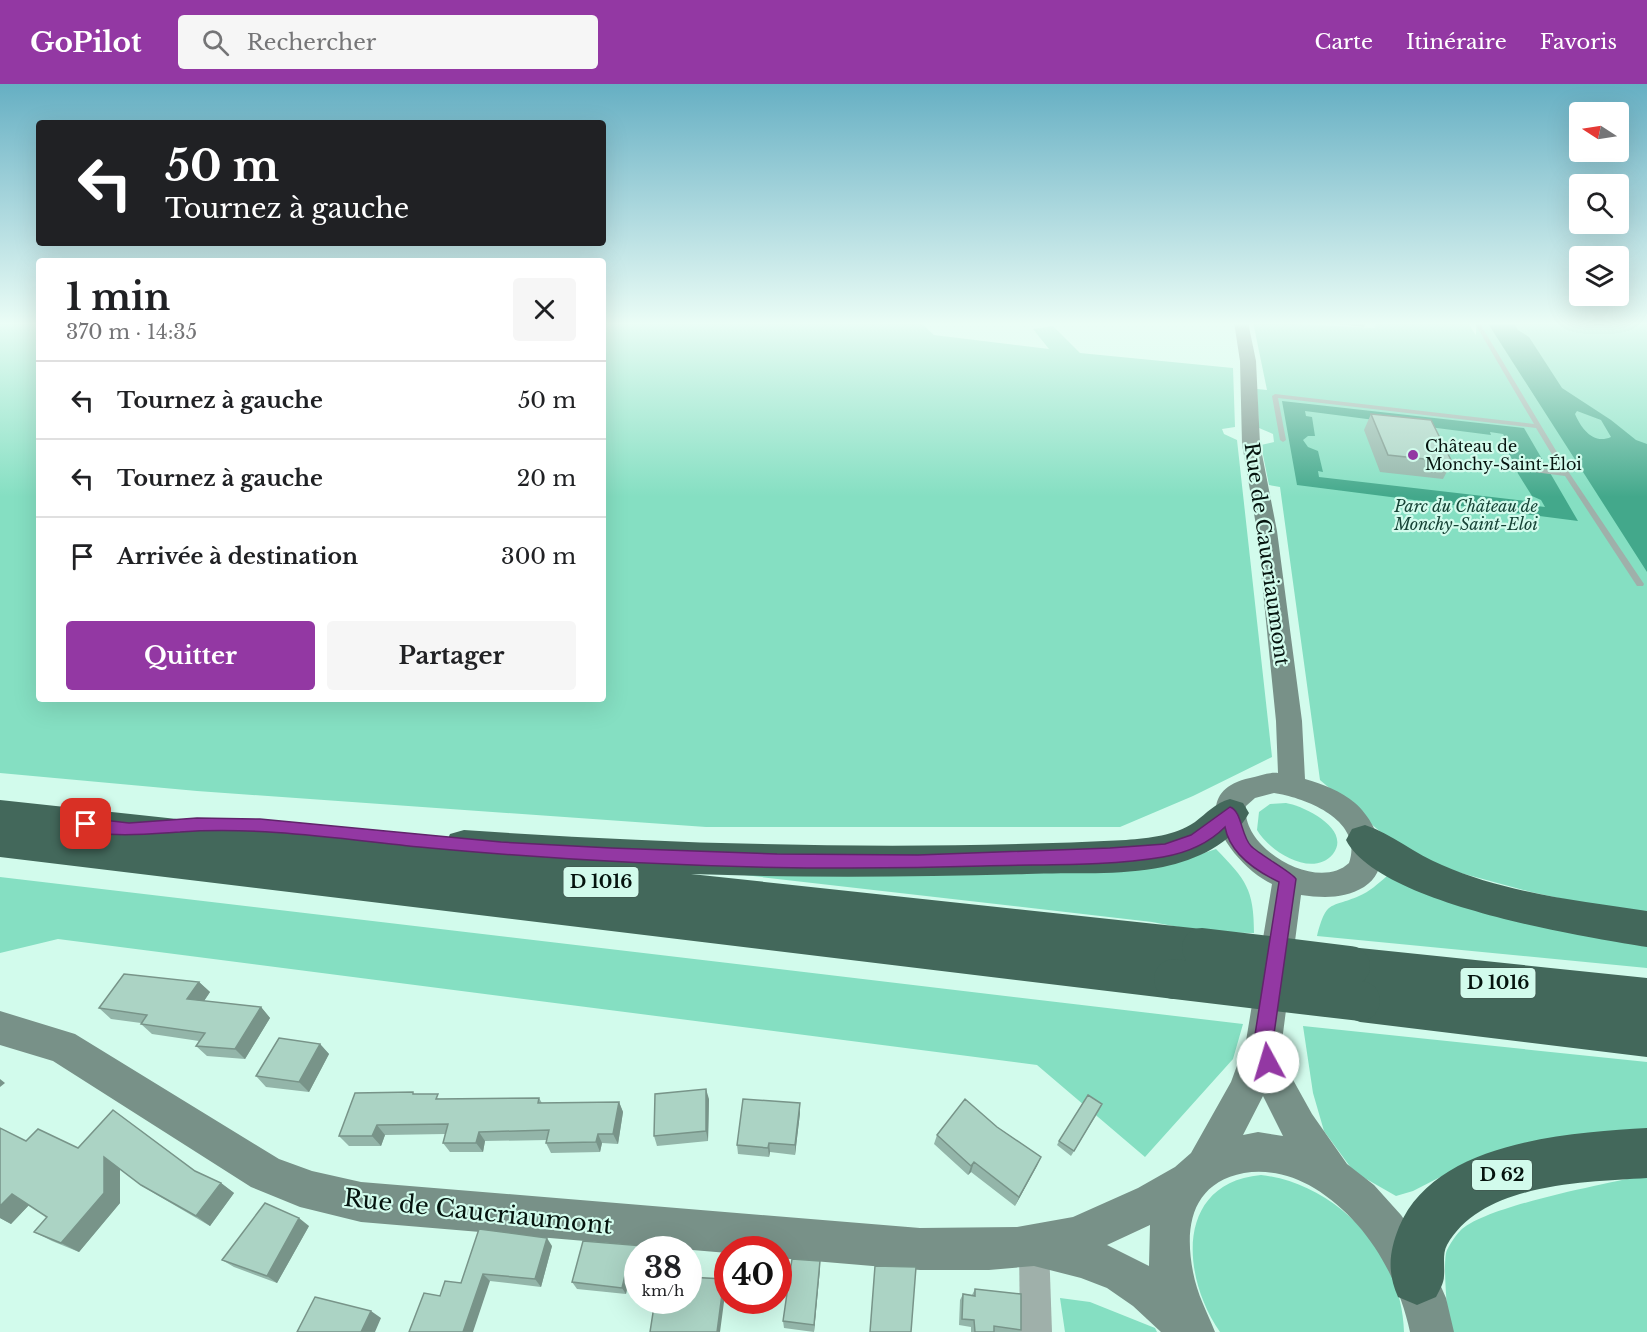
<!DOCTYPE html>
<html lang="fr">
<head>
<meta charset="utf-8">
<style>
	body { margin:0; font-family:"Libre Baskerville",serif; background:#f6f6f6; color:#202124; height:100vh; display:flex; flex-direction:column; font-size:22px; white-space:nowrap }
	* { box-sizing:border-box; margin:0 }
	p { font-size:20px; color:#757577 }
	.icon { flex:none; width:33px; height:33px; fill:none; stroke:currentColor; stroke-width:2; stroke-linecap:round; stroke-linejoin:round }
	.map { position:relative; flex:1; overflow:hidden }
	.side { position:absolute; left:36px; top:174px; width:570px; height:444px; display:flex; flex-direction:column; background:#fff; border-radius:6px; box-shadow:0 6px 24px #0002 }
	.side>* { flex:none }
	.top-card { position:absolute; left:36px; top:36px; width:570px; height:126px; border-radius:6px; box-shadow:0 6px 24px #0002; background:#202124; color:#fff; overflow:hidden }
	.needle { width:39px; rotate:282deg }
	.controls { position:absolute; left:1569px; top:18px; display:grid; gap:12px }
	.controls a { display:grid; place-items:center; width:60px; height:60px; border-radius:6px; background:#fff; box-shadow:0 6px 24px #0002; font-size:30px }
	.speed { position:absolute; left:624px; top:1152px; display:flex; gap:12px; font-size:30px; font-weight:700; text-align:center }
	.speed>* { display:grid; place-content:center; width:78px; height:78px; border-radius:50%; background:#fff; box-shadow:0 6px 24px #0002; line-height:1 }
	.speed small { font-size:15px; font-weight:400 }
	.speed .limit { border:9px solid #d22; background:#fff; color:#111 }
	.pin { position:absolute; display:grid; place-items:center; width:51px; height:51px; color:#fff; margin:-26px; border-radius:12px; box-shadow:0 3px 9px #0006 }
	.me { position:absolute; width:66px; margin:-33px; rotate:354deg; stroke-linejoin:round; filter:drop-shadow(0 0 4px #0008) }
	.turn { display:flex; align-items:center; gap:21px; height:126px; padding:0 30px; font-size:27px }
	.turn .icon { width:78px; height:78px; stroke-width:2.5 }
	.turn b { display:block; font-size:42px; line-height:51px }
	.round { display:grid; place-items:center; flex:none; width:63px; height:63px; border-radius:6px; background:#f6f6f6 }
	.headline { display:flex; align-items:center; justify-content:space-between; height:102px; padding:0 30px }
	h1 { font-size:36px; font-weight:700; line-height:45px }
	.primary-button { display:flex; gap:12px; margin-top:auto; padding:12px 30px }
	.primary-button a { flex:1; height:69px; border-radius:6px; background:#9338a3; color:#fff; font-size:24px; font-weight:700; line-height:69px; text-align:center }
	.primary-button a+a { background:#f6f6f6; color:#202124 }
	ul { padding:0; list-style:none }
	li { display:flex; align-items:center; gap:18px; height:78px; padding:0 30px; border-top:2px solid #e0e0e0 }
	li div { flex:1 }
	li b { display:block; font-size:22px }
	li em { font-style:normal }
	header { display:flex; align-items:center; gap:36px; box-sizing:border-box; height:84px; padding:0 30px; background:#9338a3; color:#fff }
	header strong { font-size:28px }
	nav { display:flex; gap:33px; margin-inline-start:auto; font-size:21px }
	.search { width:420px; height:54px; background:#f6f6f6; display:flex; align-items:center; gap:15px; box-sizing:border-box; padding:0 21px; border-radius:6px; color:#757577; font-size:22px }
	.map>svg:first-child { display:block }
	.green { fill:#85dfc2 }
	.water { fill:#43a88b; fill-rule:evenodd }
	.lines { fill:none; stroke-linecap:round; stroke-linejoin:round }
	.lane { fill:#9fb0aa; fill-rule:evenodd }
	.street { fill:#9fb0aa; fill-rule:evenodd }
	.secondary { fill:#789188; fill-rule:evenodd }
	.highway { fill:#43685b; fill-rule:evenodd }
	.highway-bridge { stroke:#43685b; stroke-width:40 }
	.wall { fill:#93b5a9 }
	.shaded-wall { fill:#789489 }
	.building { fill:#abd3c4; stroke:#789489; stroke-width:1.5 }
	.route { fill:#9338a3; stroke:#60246a; stroke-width:1.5 }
	.poi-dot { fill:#9338a3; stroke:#d2fbec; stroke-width:2 }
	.labels { text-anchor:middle; stroke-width:4.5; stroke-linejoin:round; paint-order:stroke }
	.far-poi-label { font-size:16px; fill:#05130e; stroke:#d2fbec; text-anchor:start }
	.far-park-label { font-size:16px; font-style:italic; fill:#174336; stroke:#d2fbec }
	.shield { fill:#d2fbec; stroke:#425951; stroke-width:1.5 }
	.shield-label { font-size:18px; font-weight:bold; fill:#05130e }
	.street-label { font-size:20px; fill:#05130e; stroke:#d2fbec }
	.near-street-label { font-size:24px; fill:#05130e; stroke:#d2fbec }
</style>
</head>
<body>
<header>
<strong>GoPilot</strong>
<div class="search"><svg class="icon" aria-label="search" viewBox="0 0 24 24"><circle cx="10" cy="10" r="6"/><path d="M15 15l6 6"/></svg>Rechercher</div>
<nav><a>Carte</a><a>Itinéraire</a><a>Favoris</a></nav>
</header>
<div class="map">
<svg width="1647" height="1248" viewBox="0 0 1647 1248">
	<rect width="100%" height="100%" fill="#d2fbec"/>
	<!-- green -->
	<path class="green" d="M0,238H39V615H603V238H920L934,251L1049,265L1033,245L1053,242L1080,269L1233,284L1235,343L1222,345L1224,350L1237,356L1272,673L1193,712L1120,743H706L197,707L0,689Z
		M1253,238L1375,244L1376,238H1467L1476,251V238H1647V833L1531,808L1457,788L1405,769L1320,696L1280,403L1269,401L1261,361L1274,358L1273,350L1259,344L1257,305L1267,306Z
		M1286,719C1304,722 1352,745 1333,770C1312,795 1269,767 1257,746L1259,728L1270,720Z
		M1216,765C1246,796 1254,805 1254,849L1205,848L1152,838L674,783L1186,775Z
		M1387,792L1647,857V884L1317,852C1327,815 1329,825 1359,812C1369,808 1379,799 1387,792Z
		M0,793L1243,940L1233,975L1145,1073L1037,981L58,855L0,869Z
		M1303,942L1647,978V1047L1452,1087L1413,1107L1396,1112L1354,1088L1324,1047L1313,1009Z
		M1261,1091C1338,1100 1402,1170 1404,1248H1220C1181,1192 1175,1099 1261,1091Z
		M1647,1091V1248H1449C1448,1233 1442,1176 1447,1166C1450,1160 1455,1152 1460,1147C1484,1122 1609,1099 1647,1091Z
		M1060,1214L1090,1218L1155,1244L1157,1248H1065Z"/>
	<!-- water -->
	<path class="water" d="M1487,238H1513L1518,246L1529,253L1562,304L1611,336L1636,356L1647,360V488ZM1577,327L1601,336L1611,353C1593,361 1581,344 1575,330Z
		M1282,317L1524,344L1578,437L1297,401ZM1305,327L1491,351L1490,348L1503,350L1506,355L1500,357L1520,387L1517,388L1532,412L1541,416L1545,423L1529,421L1527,417L1319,393L1318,387L1323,388L1318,367L1308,363L1303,356L1308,352H1315L1312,333L1306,332Z"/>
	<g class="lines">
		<!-- lane -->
		<path class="lane" d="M1474,238H1479L1570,390L1644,500L1643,502H1637L1565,392L1511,385L1508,383L1511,381L1562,387L1536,344L1278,314L1286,356L1283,358L1280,356L1272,312L1275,310L1534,340Z"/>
		<!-- street -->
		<path class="street" d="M1034,1147L1044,1152L1049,1162L1052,1248H1020L1019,1162L1024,1152Z"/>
		<!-- secondary -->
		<path class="secondary" d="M1234,238H1248L1256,277L1260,360L1277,447L1302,637L1305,695C1323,700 1341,707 1355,719C1377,738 1396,782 1364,803C1344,815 1323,814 1301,811L1282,957L1292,994L1312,1030L1347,1080L1374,1101L1401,1131L1424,1164L1446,1214L1454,1248H1410C1398,1191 1365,1135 1314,1104C1293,1091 1268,1085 1244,1089C1192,1099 1184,1142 1193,1188C1197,1210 1207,1228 1215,1248H1161L1133,1222L1107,1204L1081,1194L1034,1182L989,1186H920L778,1174V1166H728V1169L361,1138L300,1123L251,1103L53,977L0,961V927L75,950L279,1075L312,1087L361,1098L920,1144L1017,1143L1073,1133L1138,1104L1175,1083L1191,1069L1231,998L1246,957L1272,800C1233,782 1180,709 1250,694C1259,692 1269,688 1278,689L1276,637L1257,447L1242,360L1240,277ZM1274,709C1306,714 1364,736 1349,779C1317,809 1240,764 1246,722L1255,714ZM1263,1012L1283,1052L1258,1048L1243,1051ZM1150,1141L1149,1182L1107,1161Z"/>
		<!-- highway -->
		<path class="highway" d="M1230,715L1243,719L1249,729C1232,760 1196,776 1163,783C1119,792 1072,788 1027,790C915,793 804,794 691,790L1202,845L1217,851L1223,864L1217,877L1202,883L1189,881L1196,895L1189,909L1174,915L0,773V716L446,764L445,761L450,750L464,746C684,761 905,767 1126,756C1150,754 1174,752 1195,738C1207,729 1215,719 1230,715Z
			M1365,741C1392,750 1415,770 1442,781C1506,809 1579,817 1647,827V863C1579,852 1379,820 1346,756L1352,745Z
			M1350,863L1647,894V973L1360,938L1344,932L1338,917L1344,902L1349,901L1335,896L1329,882L1335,868Z
			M1647,1044V1094C1584,1098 1482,1099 1447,1161C1442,1170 1445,1182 1444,1192C1444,1199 1439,1207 1436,1213L1417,1221L1398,1213C1387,1188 1389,1168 1399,1143C1435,1057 1567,1049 1647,1044Z"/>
		<!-- highway-bridge -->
		<path class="highway-bridge" d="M1202,864L1350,882
			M1174,895L1360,917"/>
	</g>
	<!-- wall -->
	<path class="wall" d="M1320,238H1366L1364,243Z
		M1371,330L1452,378L1443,395L1380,388L1364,346Z
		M199,898L210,908L204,917L261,923L270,934L245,975L207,972L196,962L199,957L152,950L141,940V939L111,935L99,924Z
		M320,960L329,970L309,1008L266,1003L256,992Z
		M415,1010L441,1015L539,1014L542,1019L619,1018L623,1028L618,1060L602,1059L600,1068L551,1069L546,1059L547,1056L485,1057L483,1068H450L443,1059L445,1050L385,1051L381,1062H349L339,1052Z
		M709,1015L708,1057L657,1062L654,1052Z
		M800,1019V1029L795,1071L770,1068L769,1073L738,1070L737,1061Z
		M1100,1025L1071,1072L1057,1061L1059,1057Z
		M997,1043L1041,1073L1015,1122L971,1088L968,1091L934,1060L937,1051Z
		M0,1044L26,1057L78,1064L195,1087L221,1099L234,1109L210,1142L157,1111L141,1101L120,1085V1119L79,1168L52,1157L34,1148L47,1133L29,1121L11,1140L0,1134Z
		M309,1142L277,1199L234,1183L222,1176Z
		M552,1162L541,1203L490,1197L440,1212L461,1199Z
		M638,1166V1191L630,1190L626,1210L577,1205L572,1198Z
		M820,1177L814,1248L784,1244L783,1237Z
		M975,1205L1021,1246L1020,1248H971V1243L959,1241L960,1216L963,1210L972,1211Z"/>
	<!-- shaded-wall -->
	<path class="shaded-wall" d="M199,898L210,908L198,926L187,915Z
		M261,923L270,934L245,975L235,965Z
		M320,960L329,970L309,1008L299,998Z
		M0,995L5,999L0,1003Z
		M706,1005L709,1015L708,1057L706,1047Z
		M619,1018L623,1028L618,1060L613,1050Z
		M800,1019V1029L795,1071V1061Z
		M377,1041L385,1051L381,1062L372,1052Z
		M479,1048L485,1057L483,1068L476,1059Z
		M598,1050L602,1059L600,1068L596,1058Z
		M769,1059L770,1068L769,1073L768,1064Z
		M104,1073L120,1083V1119L79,1168L61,1159Z
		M1041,1073L1037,1082L1015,1122L1019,1113Z
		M974,1078L971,1088L968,1091L971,1082Z
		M221,1099L234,1109L210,1142L196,1132Z
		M12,1110L30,1120L11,1140L0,1134V1122Z
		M299,1134L309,1142L277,1199L267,1192Z
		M547,1154L552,1162L541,1203L535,1195Z
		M820,1177V1185L814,1248V1241Z
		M627,1183L630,1190L626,1210L622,1204Z
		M483,1190L490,1197L473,1248H463Z
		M724,1195L726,1203L720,1248H717Z
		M371,1227L381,1234L375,1248H361Z"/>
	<!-- building -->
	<path class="building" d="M1371,330L1431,336L1452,378L1388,371Z
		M124,890L199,898L187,915L261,923L235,965L196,962L205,949L141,940L147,931L99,924Z
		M279,954L320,960L299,998L256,992Z
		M706,1005V1047L654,1052L655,1010Z
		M413,1008V1010H438L436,1015L539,1014L538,1019L619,1018L613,1050H598L596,1058L546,1059L549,1046L479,1048L476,1059H443L448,1040L377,1041L372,1052H339L355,1009Z
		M1088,1011L1102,1020L1074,1067L1059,1057Z
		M743,1015L800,1019L795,1061L769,1059L768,1064L737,1061Z
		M965,1015L997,1043L1041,1073L1019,1113L974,1078L971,1082L937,1051Z
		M113,1026L195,1087L221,1099L196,1132L141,1101L104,1073V1109L61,1159L34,1148L47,1133L12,1110L0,1122V1044L26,1057L38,1045L78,1064Z
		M265,1119L299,1134L267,1192L222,1176Z
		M479,1145L547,1154L535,1195L483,1190L463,1248H409L424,1209L440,1212L445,1197L461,1199Z
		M583,1157L680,1165L638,1166V1184L627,1183L622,1204L572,1198Z
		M792,1175L820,1177L814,1241L783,1237Z
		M875,1182L916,1183L911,1248H870Z
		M688,1193L724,1195L717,1248H650L655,1216H688Z
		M975,1205L1021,1210V1246L994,1242V1248H975L974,1236L962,1235L963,1210L975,1212Z
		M315,1213L371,1227L361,1248H297Z"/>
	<!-- sky -->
	<linearGradient id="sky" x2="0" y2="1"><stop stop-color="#66afc3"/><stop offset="0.58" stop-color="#ebfdf6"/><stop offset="1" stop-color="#ebfdf6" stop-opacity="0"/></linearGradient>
	<rect width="1647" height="413" fill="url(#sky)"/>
	<!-- route -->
	<path class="route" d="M1230,723C1242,727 1241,752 1251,762C1260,771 1293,789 1296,795L1273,957L1278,978L1275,985L1268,988L1261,985L1254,957L1279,798C1256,787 1230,770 1225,743C1209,759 1186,769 1163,773C1104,783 1042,780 983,782C798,788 613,781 430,764C347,756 263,742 180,748C160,749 90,757 78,740L86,734L129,739L197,734L260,735L501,758L611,764L777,770L918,771L1110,764L1165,760L1191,751Z"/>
	<!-- markers -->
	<circle class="poi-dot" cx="1413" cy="371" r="6"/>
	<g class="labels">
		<!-- far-poi labels -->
		<g class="far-poi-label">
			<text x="1425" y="368">Château de<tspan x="1425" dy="18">Monchy-Saint-Éloi</tspan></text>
		</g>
		<!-- far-park labels -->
		<g class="far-park-label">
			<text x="1466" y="428">Parc du Château de<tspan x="1466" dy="18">Monchy-Saint-Eloi</tspan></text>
		</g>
		<!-- shield labels -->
		<g class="shield">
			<rect x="563.5" y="783" width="75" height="30" rx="4.5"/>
			<rect x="1460.5" y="884" width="75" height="30" rx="4.5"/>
			<rect x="1472" y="1076" width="60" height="30" rx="4.5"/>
		</g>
		<g class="shield-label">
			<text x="601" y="804">D 1016</text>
			<text x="1498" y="905">D 1016</text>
			<text x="1502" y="1097">D 62</text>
		</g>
		<!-- street labels -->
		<g class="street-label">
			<text transform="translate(1267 470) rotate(82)" y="7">Rue de Caucriaumont</text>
		</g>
		<!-- near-street labels -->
		<g class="near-street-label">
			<text transform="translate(478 1128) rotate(6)" y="8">Rue de Caucriaumont</text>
		</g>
	</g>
</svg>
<div class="controls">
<a><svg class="needle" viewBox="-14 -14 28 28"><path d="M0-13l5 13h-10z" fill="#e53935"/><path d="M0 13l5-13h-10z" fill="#757577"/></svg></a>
<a><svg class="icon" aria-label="search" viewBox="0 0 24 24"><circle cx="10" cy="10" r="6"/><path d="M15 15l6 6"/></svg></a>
<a><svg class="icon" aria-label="layers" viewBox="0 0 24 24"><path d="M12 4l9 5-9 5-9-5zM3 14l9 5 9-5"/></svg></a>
</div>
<div class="speed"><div>38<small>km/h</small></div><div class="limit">40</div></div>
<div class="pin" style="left:86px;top:740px;background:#d93025"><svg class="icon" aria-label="arrive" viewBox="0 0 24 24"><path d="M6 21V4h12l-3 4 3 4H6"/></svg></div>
<svg class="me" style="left:1268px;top:978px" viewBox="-20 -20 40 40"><circle r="19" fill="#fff"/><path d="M0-13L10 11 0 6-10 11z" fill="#9338a3"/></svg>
<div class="top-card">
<div class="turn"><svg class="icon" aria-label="left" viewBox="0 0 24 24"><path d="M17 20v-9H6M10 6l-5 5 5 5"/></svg><div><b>50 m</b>Tournez à gauche</div></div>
</div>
<section class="side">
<div class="headline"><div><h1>1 min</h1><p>370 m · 14:35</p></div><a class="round"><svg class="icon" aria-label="close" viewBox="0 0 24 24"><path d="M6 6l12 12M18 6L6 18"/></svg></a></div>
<ul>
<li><svg class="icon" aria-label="left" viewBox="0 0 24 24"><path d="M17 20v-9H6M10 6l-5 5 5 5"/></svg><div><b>Tournez à gauche</b></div><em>50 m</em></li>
<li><svg class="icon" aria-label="left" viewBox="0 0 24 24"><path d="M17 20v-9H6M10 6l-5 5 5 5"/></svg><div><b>Tournez à gauche</b></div><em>20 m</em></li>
<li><svg class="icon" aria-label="arrive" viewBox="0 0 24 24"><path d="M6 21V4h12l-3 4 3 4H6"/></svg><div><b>Arrivée à destination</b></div><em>300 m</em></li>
</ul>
<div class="primary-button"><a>Quitter</a><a>Partager</a></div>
</section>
</div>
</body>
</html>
